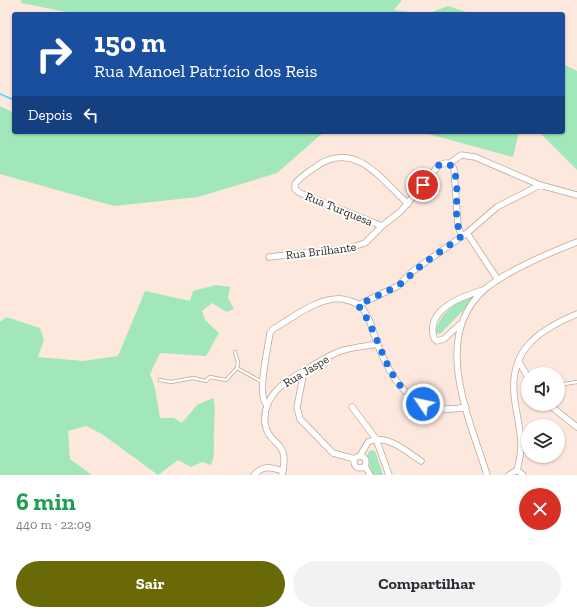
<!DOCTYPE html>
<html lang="pt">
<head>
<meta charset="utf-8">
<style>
	body { margin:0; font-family:"Zilla Slab",serif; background:#f2f2f3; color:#2b2b33; height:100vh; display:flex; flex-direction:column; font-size:15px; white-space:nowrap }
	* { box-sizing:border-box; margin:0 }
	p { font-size:13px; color:#7c7c81 }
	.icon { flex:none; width:22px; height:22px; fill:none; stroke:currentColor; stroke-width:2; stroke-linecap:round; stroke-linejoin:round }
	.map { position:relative; height:475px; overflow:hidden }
	.panel { display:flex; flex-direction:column; background:#fff; flex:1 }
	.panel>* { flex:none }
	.guide { position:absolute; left:12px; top:12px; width:553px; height:122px; border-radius:4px; box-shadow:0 1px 3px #0004; background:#1a4fa0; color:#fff; overflow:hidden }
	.tools { position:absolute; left:521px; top:367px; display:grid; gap:8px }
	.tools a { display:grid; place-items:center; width:44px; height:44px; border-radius:50%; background:#fff; box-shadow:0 1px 3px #0004; font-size:20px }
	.pin { position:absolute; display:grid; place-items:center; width:34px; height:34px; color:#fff; margin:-17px; border:2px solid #fff; border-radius:50%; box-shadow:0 1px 4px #0007 }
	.me { position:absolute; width:44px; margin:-22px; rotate:304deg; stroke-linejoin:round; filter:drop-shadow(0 0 3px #0008) }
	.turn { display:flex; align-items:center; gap:14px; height:84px; padding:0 16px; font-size:18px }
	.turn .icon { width:52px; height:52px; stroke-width:2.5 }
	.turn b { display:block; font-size:28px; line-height:34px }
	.then { display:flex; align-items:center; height:38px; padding:0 16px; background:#0003; gap:8px; font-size:15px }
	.round { display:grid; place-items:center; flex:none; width:42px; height:42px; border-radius:21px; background:#f2f2f3 }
	.overview { display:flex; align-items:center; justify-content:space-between; height:68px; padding:0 16px }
	h1 { font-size:24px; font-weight:700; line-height:30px; color:#1e9e55 }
	.button { display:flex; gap:8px; margin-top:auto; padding:8px 16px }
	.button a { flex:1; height:46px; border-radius:24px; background:#696a07; color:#fff; font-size:16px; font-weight:700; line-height:46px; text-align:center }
	.button a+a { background:#f2f2f3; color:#2b2b33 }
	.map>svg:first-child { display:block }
	.green { fill:#a1e7b9 }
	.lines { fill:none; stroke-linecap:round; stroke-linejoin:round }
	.stream { stroke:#4ad3fd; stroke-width:1.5 }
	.service-casing { stroke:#c0a79c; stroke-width:4 }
	.minor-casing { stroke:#c0a79c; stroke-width:7 }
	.service { stroke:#fff; stroke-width:2.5 }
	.minor { stroke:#fff; stroke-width:5.5 }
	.route { stroke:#1a73e8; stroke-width:7; stroke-dasharray:0 12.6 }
	.labels { text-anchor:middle; stroke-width:4; stroke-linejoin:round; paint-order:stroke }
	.street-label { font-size:12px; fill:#281f1b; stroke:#fff }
</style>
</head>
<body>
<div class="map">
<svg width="577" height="475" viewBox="0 0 577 475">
	<rect width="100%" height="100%" fill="#fde8de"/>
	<!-- green -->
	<path class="green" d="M21,0H402L394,10L423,14H77L21,3Z
		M448,6L472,14H427Z
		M563,64L577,71V170L539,132H563Z
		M0,106L14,113V132H324L277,173L198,197L114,206L0,174Z
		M421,132H519L513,157Z
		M216,285L230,287L228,298L234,309L227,312L212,303L202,311L205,320L219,333L206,356L160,353L150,374L155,388L160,418H174L182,423L197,405L213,398C216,411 214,418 214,430C213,443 216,453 211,465L202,462L191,467L178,460L158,475L102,434L86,426L68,431L70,459L92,475H0V322L6,317L40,328L44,340L38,357L83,361L118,356L145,291L190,301L193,291Z
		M478,295L440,334L436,333C437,314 461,298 478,295Z
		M373,450L376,453L383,475H373L367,457L368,452Z"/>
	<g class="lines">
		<!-- stream -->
		<path class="stream" d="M0,94L14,100"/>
		<defs>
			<path id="service" d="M235,352L238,362L237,368L262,382
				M160,380L171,382L193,378L206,381L210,377L226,380L237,368
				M558,385L577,382"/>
			<path id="minor" d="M450,163L461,155L475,157L540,185L577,195
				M382,226L300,193L295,189V184C300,177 307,173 314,168C354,138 381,179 408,204
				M467,233L498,280
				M269,257L349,248L365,243L382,226L401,211L439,165L446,163H450L454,169L458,226L462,236
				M358,305L398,286L413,271L467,233L497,207L540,185
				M459,325L444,339L437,341L434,338C425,309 463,296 483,290
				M519,362L528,377
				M304,371L297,407L300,419L333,453L355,459
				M266,404C257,393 268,348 270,333L273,329C293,318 317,297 342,299C347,300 355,302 359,305C369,314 373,331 377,343C393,385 417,418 466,407
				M548,404L577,427
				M352,407L376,439L389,475
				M354 462a6 6 0 1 1 12 0a6 6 0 1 1-12 0Z
				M360,456L368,442C386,433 406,451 421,461
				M365,466L370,475
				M517,470L523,475
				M254,475C263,465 271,467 283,471
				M282,475C291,438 268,447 265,423C262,393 289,379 312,366C322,360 333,353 344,350C355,347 367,346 378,344
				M487,475C470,419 430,337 485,289C508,270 549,253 577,242
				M509,475L517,470C525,443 519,429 515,402C507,352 536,331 577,314"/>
		</defs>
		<!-- service casing -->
		<use href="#service" class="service-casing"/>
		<!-- minor casing -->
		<use href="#minor" class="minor-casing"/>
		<!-- service -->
		<use href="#service" class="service"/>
		<!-- minor -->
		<use href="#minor" class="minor"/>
	</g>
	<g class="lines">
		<!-- route -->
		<path class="route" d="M423,185L439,165L446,163L452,166C463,187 450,215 462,236L423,264L398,286L358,305C383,337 383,384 423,404"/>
	</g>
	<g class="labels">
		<!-- street labels -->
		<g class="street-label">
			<text transform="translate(339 209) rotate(22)" y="4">Rua Turquesa</text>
			<text transform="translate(321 251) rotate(-7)" y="4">Rua Brilhante</text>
			<text transform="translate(306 371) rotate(-31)" y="4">Rua Jaspe</text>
		</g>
	</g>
</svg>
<div class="tools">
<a><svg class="icon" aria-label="sound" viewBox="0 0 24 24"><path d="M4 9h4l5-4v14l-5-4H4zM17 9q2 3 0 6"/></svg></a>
<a><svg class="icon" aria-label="layers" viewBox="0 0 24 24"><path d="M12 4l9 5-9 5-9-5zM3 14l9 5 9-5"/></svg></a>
</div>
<div class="pin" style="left:423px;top:185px;background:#d93025"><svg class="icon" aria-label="arrive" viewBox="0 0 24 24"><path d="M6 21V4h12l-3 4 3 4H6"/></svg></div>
<svg class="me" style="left:423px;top:404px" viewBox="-20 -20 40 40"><circle r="17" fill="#1a73e8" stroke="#fff" stroke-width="3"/><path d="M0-11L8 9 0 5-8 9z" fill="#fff"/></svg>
<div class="guide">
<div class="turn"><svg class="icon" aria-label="right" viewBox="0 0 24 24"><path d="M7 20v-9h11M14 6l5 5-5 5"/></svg><div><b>150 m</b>Rua Manoel Patrício dos Reis</div></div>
<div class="then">Depois<svg class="icon" aria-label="left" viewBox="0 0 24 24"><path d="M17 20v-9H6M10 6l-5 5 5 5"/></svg></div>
</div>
</div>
<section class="panel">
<div class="overview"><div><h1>6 min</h1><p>440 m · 22:09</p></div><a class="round" style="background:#d93025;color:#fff"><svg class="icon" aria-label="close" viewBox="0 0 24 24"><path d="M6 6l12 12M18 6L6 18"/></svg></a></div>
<div class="button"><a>Sair</a><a>Compartilhar</a></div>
</section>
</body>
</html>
